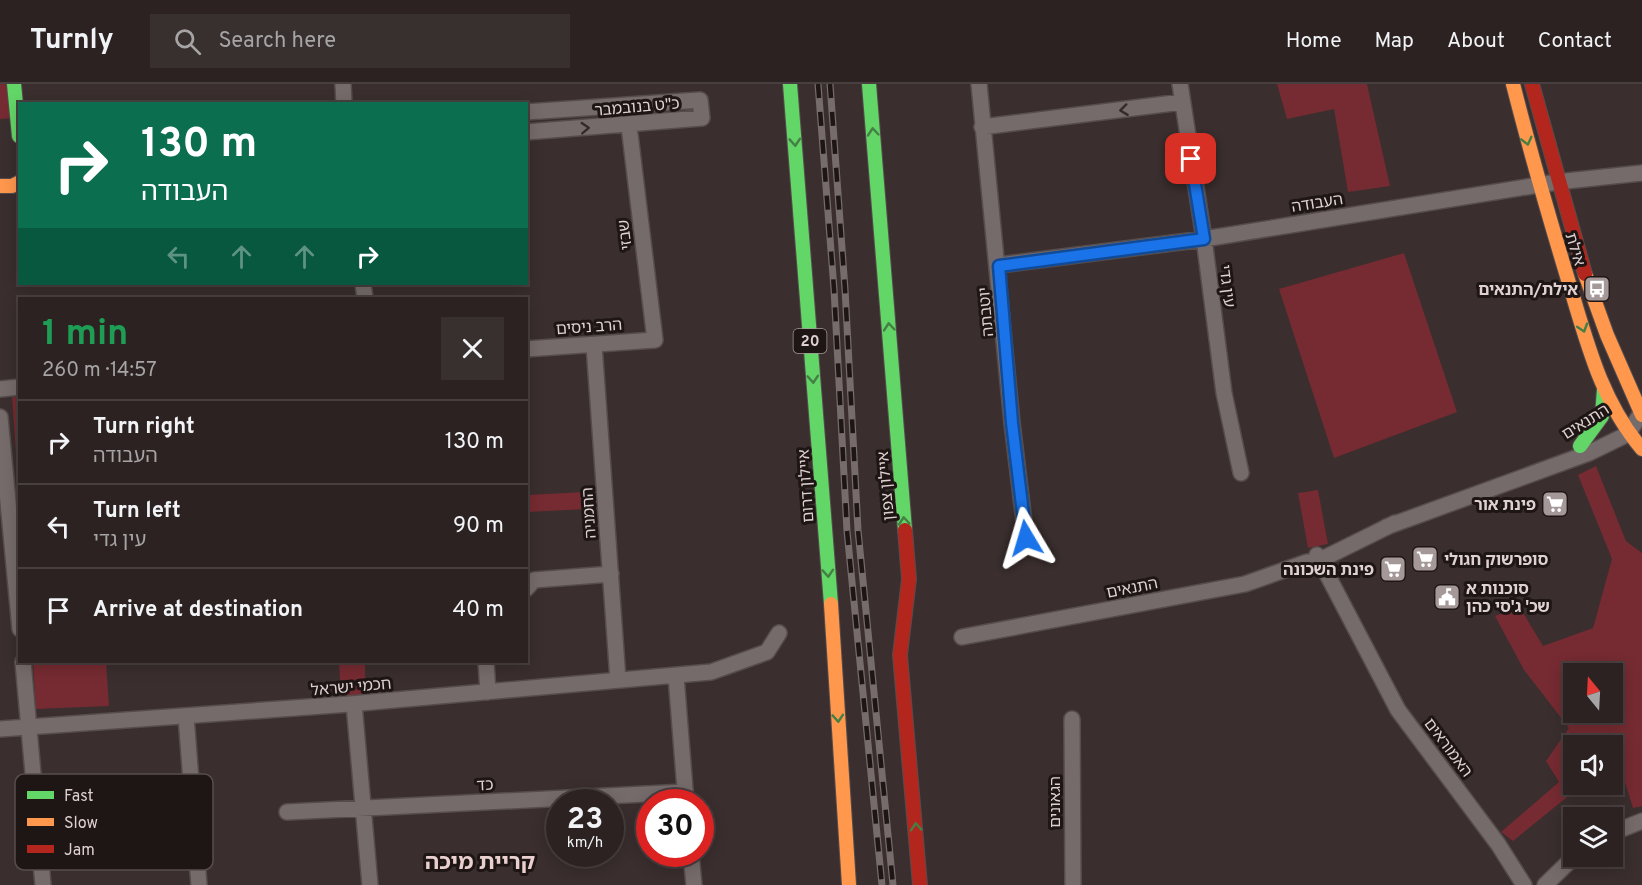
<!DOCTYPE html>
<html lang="en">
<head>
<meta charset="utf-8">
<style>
	body { margin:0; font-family:Overpass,"Noto Sans Hebrew",sans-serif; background:#382f2f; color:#f1f3f6; height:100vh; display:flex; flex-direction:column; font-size:22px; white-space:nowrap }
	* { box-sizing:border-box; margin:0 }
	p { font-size:20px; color:#a6a4a5 }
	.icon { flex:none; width:33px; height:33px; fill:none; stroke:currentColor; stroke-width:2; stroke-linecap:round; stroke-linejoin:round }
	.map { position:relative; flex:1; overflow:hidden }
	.panel { position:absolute; left:18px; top:213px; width:510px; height:366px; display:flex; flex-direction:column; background:#2c2222; border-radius:0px; box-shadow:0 3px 15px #0003,0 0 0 2px #483f40 }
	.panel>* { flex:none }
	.banner { position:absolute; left:18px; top:18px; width:510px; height:183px; border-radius:0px; box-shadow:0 3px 15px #0003,0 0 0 2px #483f40; background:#0b6e4f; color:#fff; overflow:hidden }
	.needle { width:39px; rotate:342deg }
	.buttons { position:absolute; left:1563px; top:579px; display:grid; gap:12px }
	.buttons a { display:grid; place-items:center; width:60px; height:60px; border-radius:0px; background:#2c2222; box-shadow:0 3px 15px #0003,0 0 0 2px #483f40; font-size:30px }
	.speed { position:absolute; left:546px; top:705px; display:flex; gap:12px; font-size:30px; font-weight:700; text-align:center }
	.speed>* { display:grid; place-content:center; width:78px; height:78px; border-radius:50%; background:#2c2222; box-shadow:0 3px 15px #0003,0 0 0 2px #483f40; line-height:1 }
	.speed small { font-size:15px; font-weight:400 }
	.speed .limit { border:9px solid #d22; background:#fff; color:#111 }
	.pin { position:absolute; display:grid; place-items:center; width:51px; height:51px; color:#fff; margin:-26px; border-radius:12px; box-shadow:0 3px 9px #0006 }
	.me { position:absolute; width:66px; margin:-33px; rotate:353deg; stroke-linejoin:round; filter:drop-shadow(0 0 4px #0008) }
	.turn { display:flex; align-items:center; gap:21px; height:126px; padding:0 24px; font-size:27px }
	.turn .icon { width:78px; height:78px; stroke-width:2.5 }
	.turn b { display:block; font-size:42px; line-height:51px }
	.lanes { display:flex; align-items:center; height:57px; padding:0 24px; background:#0003; justify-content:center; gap:30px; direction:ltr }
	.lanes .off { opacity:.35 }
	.round { display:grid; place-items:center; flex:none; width:63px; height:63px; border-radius:0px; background:#382f2f }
	.head { display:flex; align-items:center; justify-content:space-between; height:102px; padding:0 24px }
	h1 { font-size:36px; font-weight:700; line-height:45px; color:#1e9e55 }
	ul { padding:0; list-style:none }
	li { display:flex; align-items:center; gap:18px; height:84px; padding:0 24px; border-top:2px solid #483f40 }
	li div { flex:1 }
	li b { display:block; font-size:22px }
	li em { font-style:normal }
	header { display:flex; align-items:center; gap:36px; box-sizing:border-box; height:84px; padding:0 30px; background:#2c2222; border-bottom:2px solid #483f40 }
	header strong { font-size:28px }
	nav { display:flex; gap:33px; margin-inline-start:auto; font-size:21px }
	.search { width:420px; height:54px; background:#382f2f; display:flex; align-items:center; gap:15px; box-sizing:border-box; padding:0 21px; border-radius:0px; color:#a6a4a5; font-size:22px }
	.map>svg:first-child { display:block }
	.green { fill:#752b31; fill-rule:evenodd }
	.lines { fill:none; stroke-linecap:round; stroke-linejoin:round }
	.street-casing { stroke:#564c4c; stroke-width:18 }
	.fast-casing { stroke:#564c4c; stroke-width:16 }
	.slow-casing { stroke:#564c4c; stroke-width:16 }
	.jam-casing { stroke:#564c4c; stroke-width:16 }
	.street { stroke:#766b6b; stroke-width:15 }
	.fast { stroke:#63d668; stroke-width:14 }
	.slow { stroke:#ff974d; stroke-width:14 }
	.jam { stroke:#b3261e; stroke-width:14 }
	.rail-casing { stroke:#766c6c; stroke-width:7 }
	.rail { stroke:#1e1515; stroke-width:4.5; stroke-dasharray:14; stroke-linecap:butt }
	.oneway { stroke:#342a2a }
	.oneway2 { stroke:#447f43 }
	.route-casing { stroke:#114b97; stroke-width:15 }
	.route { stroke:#1a73e8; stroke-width:10 }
	.labels { text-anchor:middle; stroke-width:6; stroke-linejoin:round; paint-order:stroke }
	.shield { fill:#1e1515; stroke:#a59999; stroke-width:1.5 }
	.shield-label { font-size:15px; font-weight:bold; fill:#dfd1d1 }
	.street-label { font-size:16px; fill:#dfd1d1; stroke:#1e1515 }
	.poi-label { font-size:16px; font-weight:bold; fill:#dfd1d1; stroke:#1e1515; text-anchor:end }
	.district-label { font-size:22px; font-weight:bold; fill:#eacfcf; stroke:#1e1515 }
	.key { fill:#1e1515; stroke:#584d4d; stroke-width:1.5 }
	.key-label { font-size:16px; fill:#dfd1d1 }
</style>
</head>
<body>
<header>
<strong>Turnly</strong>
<div class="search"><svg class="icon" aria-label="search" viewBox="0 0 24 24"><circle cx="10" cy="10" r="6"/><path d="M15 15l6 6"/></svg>Search here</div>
<nav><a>Home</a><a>Map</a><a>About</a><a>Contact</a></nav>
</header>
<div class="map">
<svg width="1642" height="801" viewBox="0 0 1642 801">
	<rect width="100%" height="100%" fill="#3a2e2e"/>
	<!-- green -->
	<path class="green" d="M0,0H14L16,34L0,35Z
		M1277,0H1367L1390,102L1348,108L1334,25L1287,35Z
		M1404,169L1457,328L1334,374L1279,205Z
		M12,313H19V409Z
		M1596,382L1626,457L1642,469V722L1633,724L1617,673L1613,676L1612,662H1574V700L1582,701L1513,757L1501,748L1559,698L1546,677L1569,644L1524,586L1495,532L1519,522L1543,562L1593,544L1612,475L1578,391ZM1574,590H1612V628H1574Z
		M1318,406L1328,460L1308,464L1298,409Z
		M604,407L606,424L527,428V411Z
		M33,578H106L109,622L36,625Z
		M339,578H365V612L341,614Z"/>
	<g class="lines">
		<defs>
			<path id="street" d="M343,0L344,20
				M979,0L1012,339L1026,454
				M1180,0L1204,155L1224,309L1241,389
				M526,28L700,16L702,34L526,48
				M982,43L1182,18
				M999,181L1204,155L1557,98L1642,89
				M363,200L365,214
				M594,261L618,596
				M526,265L655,256L629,42
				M0,305L20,303
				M0,333L20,545
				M1386,443L1589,369L1628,350L1641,329
				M1317,471L1398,626L1498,760L1524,801
				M526,505L534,496L611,490
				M962,553L1245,500L1307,478L1314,479L1395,439
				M23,578L43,801
				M486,578L488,608
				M676,592L686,718
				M354,620L370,801
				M186,632L199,801
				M1072,635L1073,801
				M0,645L350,620L711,588L767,568L779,549
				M287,728L685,708
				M1612,749L1642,737
				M691,770L694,801
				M1545,801L1575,772"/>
			<path id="fast" d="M14,0L19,52
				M790,0L831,520
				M869,0L905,446
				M1580,362L1602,332L1604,305"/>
			<path id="slow" d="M1513,0C1530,67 1549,133 1569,199C1587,258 1601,317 1642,365
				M0,102H12L20,98
				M1585,190L1607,251L1642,331
				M831,520L849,801"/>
			<path id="jam" d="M1532,0L1585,190
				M905,446L909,495L900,571L920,801"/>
		</defs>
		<!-- street casing -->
		<use href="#street" class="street-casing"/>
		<!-- fast casing -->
		<use href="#fast" class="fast-casing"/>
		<!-- slow casing -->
		<use href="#slow" class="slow-casing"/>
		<!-- jam casing -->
		<use href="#jam" class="jam-casing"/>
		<!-- street -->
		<use href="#street" class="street"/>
		<!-- fast -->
		<use href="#fast" class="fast"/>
		<!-- slow -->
		<use href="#slow" class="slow"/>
		<!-- jam -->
		<use href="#jam" class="jam"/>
		<defs>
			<path id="rail" d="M818,0L834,205L847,447L882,801
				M830,0L845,205L858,446L893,801"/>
		</defs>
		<!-- rail casing -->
		<use href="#rail" class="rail-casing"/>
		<!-- rail -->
		<use href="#rail" class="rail"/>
	</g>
	<!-- one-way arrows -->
	<defs><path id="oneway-chevron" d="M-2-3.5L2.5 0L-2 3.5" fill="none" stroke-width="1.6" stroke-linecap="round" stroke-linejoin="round" transform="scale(1.5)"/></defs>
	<g class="oneway">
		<use href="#oneway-chevron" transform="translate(1124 26) rotate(173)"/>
		<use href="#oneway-chevron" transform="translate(585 44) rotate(-3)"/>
	</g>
	<g class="oneway2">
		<use href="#oneway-chevron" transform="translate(873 48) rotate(-95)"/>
		<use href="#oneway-chevron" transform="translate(1527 57) rotate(76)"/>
		<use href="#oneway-chevron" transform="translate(795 58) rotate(86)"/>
		<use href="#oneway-chevron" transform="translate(889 243) rotate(-95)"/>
		<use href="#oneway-chevron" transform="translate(1583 244) rotate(72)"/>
		<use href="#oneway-chevron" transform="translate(813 295) rotate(86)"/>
		<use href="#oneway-chevron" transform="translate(904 437) rotate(-95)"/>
		<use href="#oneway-chevron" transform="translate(828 489) rotate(86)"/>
		<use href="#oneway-chevron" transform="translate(838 634) rotate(86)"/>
		<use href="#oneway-chevron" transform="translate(916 743) rotate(-94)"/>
	</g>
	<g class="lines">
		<defs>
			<path id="route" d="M1026,454L1012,339L999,182L1204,155L1191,75"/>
		</defs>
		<!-- route casing -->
		<use href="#route" class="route-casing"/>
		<!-- route -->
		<use href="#route" class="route"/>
	</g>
	<!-- icons -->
	<defs>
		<symbol id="bus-square" viewBox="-11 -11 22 22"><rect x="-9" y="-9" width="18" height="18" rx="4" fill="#a59898" stroke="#1e1515"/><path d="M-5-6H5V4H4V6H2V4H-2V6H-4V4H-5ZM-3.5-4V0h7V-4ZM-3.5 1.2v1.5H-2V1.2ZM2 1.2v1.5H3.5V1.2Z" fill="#fff"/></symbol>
		<symbol id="supermarket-square" viewBox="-11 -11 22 22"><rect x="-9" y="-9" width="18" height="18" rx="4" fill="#a59898" stroke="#1e1515"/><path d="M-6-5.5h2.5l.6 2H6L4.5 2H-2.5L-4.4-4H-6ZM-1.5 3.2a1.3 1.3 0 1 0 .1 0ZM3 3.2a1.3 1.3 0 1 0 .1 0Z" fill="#fff"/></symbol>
		<symbol id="civic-square" viewBox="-11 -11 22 22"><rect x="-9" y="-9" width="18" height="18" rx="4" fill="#a59898" stroke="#1e1515"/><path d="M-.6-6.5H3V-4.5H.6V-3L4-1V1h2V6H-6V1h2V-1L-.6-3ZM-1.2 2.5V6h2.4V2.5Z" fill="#fff"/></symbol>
	</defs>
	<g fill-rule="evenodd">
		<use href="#bus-square" x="1582" y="190" width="30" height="30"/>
		<use href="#supermarket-square" x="1540" y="405" width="30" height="30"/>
		<use href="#supermarket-square" x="1410" y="460" width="30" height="30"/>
		<use href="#supermarket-square" x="1378" y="470" width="30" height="30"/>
		<use href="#civic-square" x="1432" y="498" width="30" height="30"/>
	</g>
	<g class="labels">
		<!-- shield labels -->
		<rect class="shield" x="793.5" y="245" width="33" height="24" rx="4.5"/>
		<g class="shield-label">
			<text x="810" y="262">20</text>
		</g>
		<!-- street labels -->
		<g class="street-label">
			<text transform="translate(637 22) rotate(-5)" y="6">כ"ט בנובמבר</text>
			<text transform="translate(1317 118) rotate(-9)" y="6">העבודה</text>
			<text transform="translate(624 151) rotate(-97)" y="6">שבזי</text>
			<text transform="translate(1576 165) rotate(73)" y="6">אילת</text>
			<text transform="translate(1228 202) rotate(83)" y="6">עין גדי</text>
			<text transform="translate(985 228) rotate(-95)" y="6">יוטבתה</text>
			<text transform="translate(589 242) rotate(-4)" y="6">הרב ניסים</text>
			<text transform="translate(1585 337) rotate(-32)" y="6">התנאים</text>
			<text transform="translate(805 402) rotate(-94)" y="6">איילון דרום</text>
			<text transform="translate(885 402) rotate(-95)" y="6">איילון צפון</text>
			<text transform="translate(588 429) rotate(-94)" y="6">החמניה</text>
			<text transform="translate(1132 503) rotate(-11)" y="6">התנאים</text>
			<text transform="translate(351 602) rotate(-5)" y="6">חכמי ישראל</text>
			<text transform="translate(1449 663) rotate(53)" y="6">האמוראים</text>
			<text transform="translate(485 700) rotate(-3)" y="6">כד</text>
			<text transform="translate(1054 718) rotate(-90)" y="6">הגאונים</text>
		</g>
		<!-- poi labels -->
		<g class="poi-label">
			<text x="1578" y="211">אילת/התנאים</text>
			<text x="1536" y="426">פינת אור</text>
			<text x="1444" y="481" text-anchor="start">סופרשוק חגולי</text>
			<text x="1374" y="491">פינת השכונה</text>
			<text x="1466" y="510" text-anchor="start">סוכנות א<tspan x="1466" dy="18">שכ' ג'סי כהן</tspan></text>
		</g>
		<!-- district labels -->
		<g class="district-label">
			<text x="480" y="785">קריית מיכה</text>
		</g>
	</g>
	<!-- legend -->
	<rect x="15" y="690" width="198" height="96" rx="9" class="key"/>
	<rect x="27" y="707" width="27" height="8" fill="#63d668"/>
	<rect x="27" y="734" width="27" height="8" fill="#ff974d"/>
	<rect x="27" y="761" width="27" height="8" fill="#b3261e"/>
	<g class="key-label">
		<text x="64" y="717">Fast</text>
		<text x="64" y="744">Slow</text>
		<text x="64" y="771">Jam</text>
	</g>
</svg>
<div class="buttons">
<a><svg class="needle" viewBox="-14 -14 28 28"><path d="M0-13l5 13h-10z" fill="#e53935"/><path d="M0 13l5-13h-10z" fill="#a6a4a5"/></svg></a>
<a><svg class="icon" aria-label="sound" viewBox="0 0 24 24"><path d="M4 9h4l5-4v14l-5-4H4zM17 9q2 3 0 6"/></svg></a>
<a><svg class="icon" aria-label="layers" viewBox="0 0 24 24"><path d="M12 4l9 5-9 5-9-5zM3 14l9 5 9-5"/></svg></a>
</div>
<div class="speed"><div>23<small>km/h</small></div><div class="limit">30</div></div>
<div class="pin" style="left:1191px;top:75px;background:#d93025"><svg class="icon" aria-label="arrive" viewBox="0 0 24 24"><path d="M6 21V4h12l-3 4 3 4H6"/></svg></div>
<svg class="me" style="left:1026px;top:454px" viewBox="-20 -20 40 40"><path d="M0-17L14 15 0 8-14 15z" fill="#1a73e8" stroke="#fff" stroke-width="4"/></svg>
<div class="banner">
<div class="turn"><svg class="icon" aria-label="right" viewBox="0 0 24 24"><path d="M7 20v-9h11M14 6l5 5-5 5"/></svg><div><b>130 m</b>העבודה</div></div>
<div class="lanes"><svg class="icon off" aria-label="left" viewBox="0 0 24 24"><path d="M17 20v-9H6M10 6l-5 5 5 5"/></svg><svg class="icon off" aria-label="ahead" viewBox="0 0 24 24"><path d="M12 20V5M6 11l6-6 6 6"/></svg><svg class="icon off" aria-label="ahead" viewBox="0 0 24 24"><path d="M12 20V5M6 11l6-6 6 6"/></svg><svg class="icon" aria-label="right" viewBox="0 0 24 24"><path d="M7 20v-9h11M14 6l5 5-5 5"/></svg></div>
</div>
<section class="panel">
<div class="head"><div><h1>1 min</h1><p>260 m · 14:57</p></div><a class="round"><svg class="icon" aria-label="close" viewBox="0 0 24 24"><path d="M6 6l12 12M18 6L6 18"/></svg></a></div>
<ul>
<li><svg class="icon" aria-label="right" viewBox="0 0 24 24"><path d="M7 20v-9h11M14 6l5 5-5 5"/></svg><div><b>Turn right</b><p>העבודה</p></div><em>130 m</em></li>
<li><svg class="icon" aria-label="left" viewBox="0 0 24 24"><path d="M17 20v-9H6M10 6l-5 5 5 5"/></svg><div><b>Turn left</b><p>עין גדי</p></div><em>90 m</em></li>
<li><svg class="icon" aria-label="arrive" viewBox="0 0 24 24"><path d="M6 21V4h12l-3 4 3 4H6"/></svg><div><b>Arrive at destination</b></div><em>40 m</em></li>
</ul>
</section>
</div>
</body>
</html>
